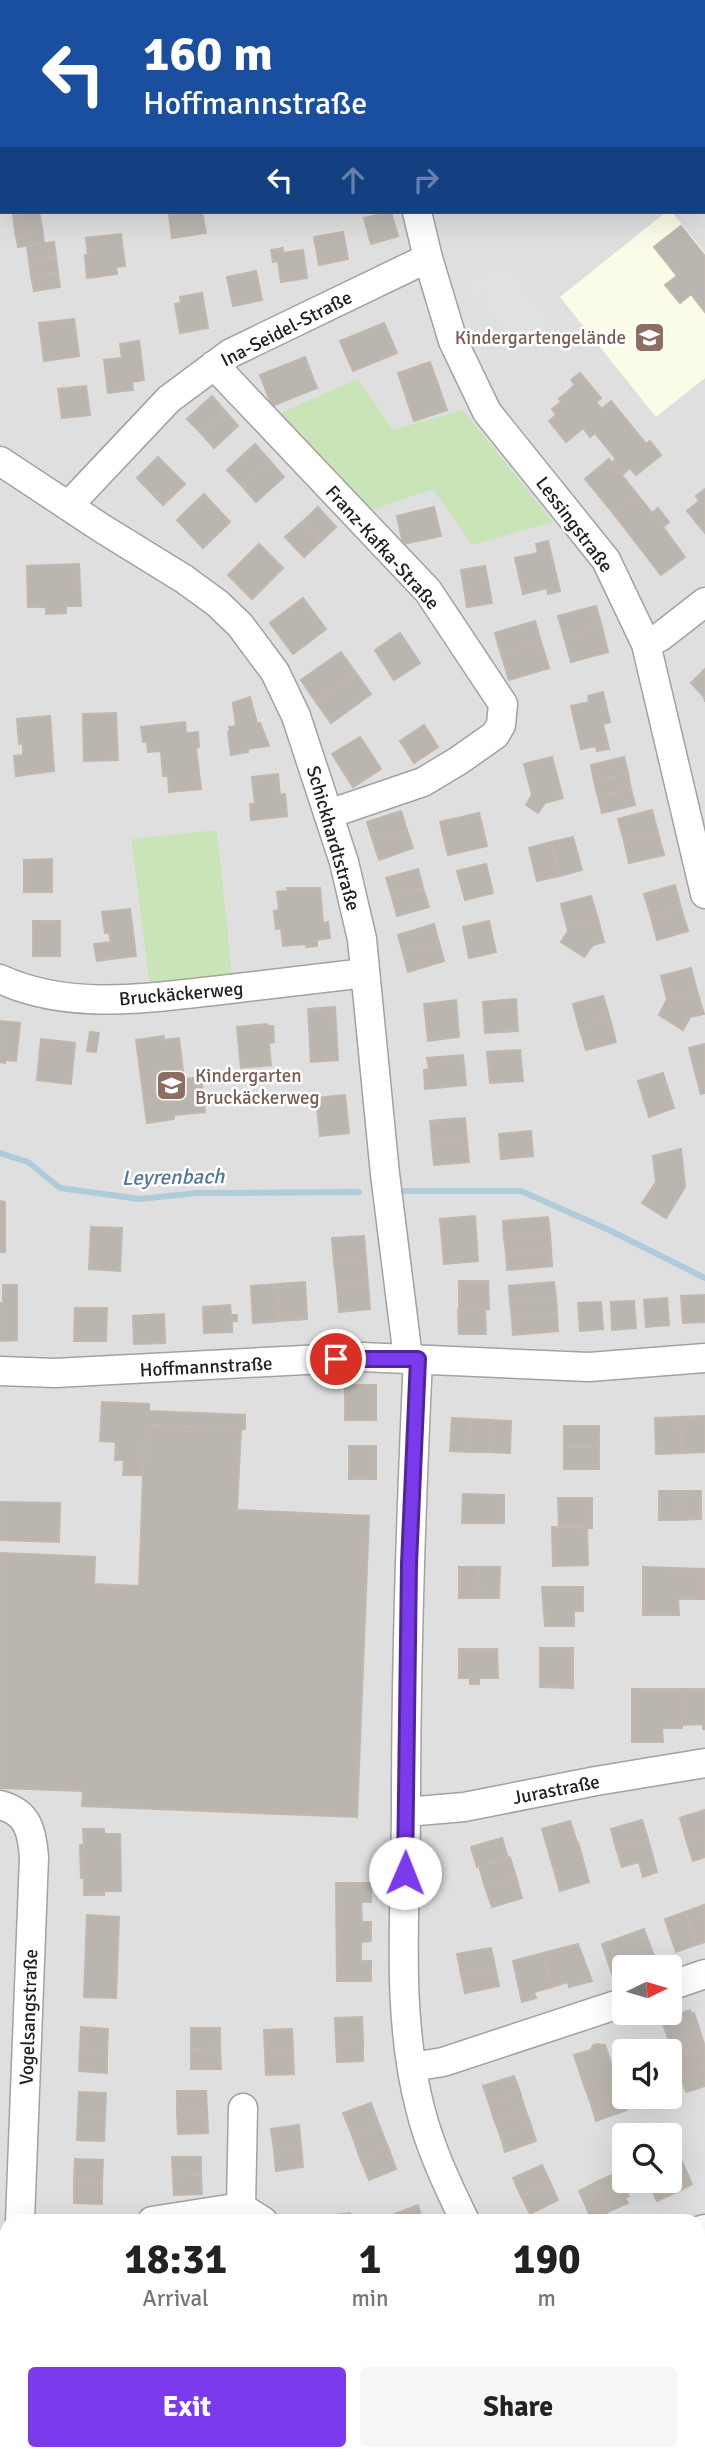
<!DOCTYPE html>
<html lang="en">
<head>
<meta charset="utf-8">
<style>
	body { margin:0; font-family:Signika,sans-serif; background:#f6f6f6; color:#222; height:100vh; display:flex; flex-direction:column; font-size:26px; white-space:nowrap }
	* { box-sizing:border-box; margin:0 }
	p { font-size:23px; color:#767676 }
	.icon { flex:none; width:38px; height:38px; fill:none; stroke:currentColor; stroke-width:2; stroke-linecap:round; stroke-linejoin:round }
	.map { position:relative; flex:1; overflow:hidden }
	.details { position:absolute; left:0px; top:2214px; width:705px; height:247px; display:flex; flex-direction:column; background:#fff; border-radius:21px 21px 0 0; box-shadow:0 7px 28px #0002 }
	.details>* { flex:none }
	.top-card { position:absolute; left:0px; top:0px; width:705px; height:214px; box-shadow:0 7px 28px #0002; background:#1a4fa0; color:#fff; overflow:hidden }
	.needle { width:46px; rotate:85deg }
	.fabs { position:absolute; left:612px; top:1955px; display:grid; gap:14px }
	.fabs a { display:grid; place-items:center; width:70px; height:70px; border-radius:7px; background:#fff; box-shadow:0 7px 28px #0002; font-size:35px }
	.pin { position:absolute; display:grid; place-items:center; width:60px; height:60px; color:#fff; margin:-30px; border:4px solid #fff; border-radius:50%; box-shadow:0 2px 7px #0007 }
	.me { position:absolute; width:77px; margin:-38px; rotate:1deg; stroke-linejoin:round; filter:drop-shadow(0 0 5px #0008) }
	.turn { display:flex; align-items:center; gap:24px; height:147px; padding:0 28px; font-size:32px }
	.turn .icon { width:91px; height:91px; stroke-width:2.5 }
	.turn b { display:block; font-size:49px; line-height:60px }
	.lanes { display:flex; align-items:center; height:66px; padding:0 28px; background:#0003; justify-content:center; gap:35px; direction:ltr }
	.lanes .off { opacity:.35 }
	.eta { display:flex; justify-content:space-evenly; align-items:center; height:119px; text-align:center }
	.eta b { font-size:42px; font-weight:700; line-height:49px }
	.button { display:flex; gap:14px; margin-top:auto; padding:14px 28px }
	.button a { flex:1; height:80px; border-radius:7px; background:#7c3aed; color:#fff; font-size:28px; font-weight:700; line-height:80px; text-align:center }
	.button a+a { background:#f6f6f6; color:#222 }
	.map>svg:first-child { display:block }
	.residential { fill:#dfdfdf; fill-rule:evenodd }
	.education { fill:#fbfce7 }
	.grass { fill:#c9e4b6 }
	.parking { fill:#e1e1e1 }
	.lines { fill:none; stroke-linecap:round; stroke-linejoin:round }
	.stream { stroke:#afcdd9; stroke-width:6 }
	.building { fill:#bab5af; stroke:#c1b7ad; stroke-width:2 }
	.minor-casing { stroke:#a2a2a2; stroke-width:31 }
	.minor { stroke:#fff; stroke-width:28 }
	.route-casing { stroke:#51269a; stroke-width:18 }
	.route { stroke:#7c3aed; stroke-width:12 }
	.labels { text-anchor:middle; stroke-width:5; stroke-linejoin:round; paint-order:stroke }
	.street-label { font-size:19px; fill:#212121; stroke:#fff }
	.education-label { font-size:19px; fill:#785e54; stroke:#fff; text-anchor:end }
	.water-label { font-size:21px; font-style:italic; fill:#5475a0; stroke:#fff }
</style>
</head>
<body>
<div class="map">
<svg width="705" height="2459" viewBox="0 0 705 2459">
	<rect width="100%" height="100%" fill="#f1efe9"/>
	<!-- residential -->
	<path class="residential" d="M0,0H705V2459H0ZM2,2H704V212H2ZM625,1967H670V2012H625ZM625,2051H670V2096H625ZM625,2135H670V2180H625ZM7,2221H698V2454H7Z"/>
	<!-- education -->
	<path class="education" d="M666,212H672L705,253V378L656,417L560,297Z"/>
	<!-- grass -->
	<path class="grass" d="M358,379L393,430L463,410L553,522L472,545L433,489L363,513L274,416Z
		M217,830L232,975L150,984L131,839Z
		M364,2454H565L567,2459H357Z"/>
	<!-- parking -->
	<path class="parking" d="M507,268L550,321L517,344L481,305L491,297L485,290L475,298L467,280Z
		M457,317L466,318L493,388L488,394Z
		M508,421L516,422L566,484L562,490Z"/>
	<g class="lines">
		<!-- stream -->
		<path class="stream" d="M0,1153L28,1162L60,1188L140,1199L197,1193L359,1192
			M394,1191H521L609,1230L705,1278"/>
	</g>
	<!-- building -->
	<path class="building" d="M293,0H343V2H293Z
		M0,35H2L0,68Z
		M39,212L42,227L15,231L13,215Z
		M191,212H202L206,233L172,238L169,215Z
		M391,212L398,236L371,244L364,218Z
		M681,226L705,256V312L691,294L680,303L665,285L677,276L654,247Z
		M42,227L44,243L18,247L15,231Z
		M343,232L348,259L319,265L314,237Z
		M121,234L125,266L116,267L117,274L87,278L85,255H88L86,238Z
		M54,242L56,257L29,261L27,246Z
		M283,248V253L303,250L307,278L281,282L278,261L273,262L271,250Z
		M56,257L58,272L31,276L29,261Z
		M256,271L262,300L233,306L227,277Z
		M58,272L60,287L34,291L31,276Z
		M202,293L208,328L180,333L175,304L181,303L180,297Z
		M74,319L79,356L44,361L39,323Z
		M384,323L397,353L353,371L340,341Z
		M139,341L144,380L132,382L133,390L108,393L104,360L122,358L120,344Z
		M305,357L317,388L272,406L260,375Z
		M430,362L447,410L414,421L398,373Z
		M580,373L601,398L596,402L602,409L611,401L646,444L650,441L661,455L636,475L630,468L622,475L612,463L616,459L595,433L590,437L583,428L566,442L549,421L556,415L552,409L561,402L559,399L575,385L571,380Z
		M86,386L90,415L62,418L58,389Z
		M212,396L225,411L201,433L187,419Z
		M225,411L238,426L214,448L201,433Z
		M255,444L270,461L242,486L227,470Z
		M158,457L185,484L163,505L137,478Z
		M609,459L637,494L613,513L585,479Z
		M270,461L284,477L256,502L242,486Z
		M705,489V533L687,511L699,501L696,496Z
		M204,494L230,522L203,548L177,520Z
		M637,494L652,513L658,508L669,522L663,527L685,557L661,575L613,513Z
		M318,507L336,527L320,542L302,522Z
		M434,507L441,536L403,544L397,516Z
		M302,522L320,542L304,557L285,537Z
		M548,541L560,591L548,594L547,588L523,594L515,558L538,553L536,544Z
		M259,544L283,568L252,599L228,575Z
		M79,564L81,606H66V613L46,614V607H28L27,566Z
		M485,566L492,603L467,607L461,570Z
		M303,598L326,629L293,654L270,623Z
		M596,606L602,627L564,637L558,616Z
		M535,621L541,642L501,654L495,633Z
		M602,627L608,652L571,662L564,637Z
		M400,633L420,663L394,680L375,650Z
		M541,642L549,668L509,680L501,654Z
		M341,652L356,673L316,702L301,680Z
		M705,669V702L704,697L691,683Z
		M356,673L371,694L331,723L316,702Z
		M603,692L610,722L603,724L609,749L597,751L596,746L581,749L571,706L589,702L588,696Z
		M250,697L257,723H260L269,746L247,749L248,752L231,755L228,732H230L229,727L236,726L233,703Z
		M116,713L118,760L84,761L83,714Z
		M50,716L54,771L16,776L14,756L23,755V743L19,744L17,719Z
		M185,722L186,733L198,732L199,747L196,748L201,789L169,792L168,776H163L161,751L148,752L147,742H143L141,727Z
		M424,725L438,747L414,763L400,741Z
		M360,737L381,769L353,787L332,754Z
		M552,757L563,798L545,803L538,813L526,805L532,795L524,764Z
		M624,757L628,773L594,781L591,765Z
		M628,773L631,789L598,797L594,781Z
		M278,774L280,795L285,794L287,816L251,820L250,804H255L252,777Z
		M631,789L635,805L602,813L598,797Z
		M652,810L658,833L624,841L618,819Z
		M401,811L407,830L373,841L367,822Z
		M479,813L487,846L448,855L440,822Z
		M407,830L413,848L379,860L373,841Z
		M658,833L664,855L629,863L624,841Z
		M573,837L582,870L559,876L551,842Z
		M551,842L559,876L537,881L529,848Z
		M52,859V892H24V860Z
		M486,864L493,893L465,900L457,871Z
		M418,869L423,888L392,897L386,878Z
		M675,885L681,908L651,917L644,894Z
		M287,888H320L323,923L328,922L330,938L317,940V946L306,947V944L283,946L281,928L276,929L274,911L279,910L277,892L288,891Z
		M423,888L429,907L397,916L392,897Z
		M591,896L598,919L567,927L561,904Z
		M681,908L688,931L657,940L651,917Z
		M130,909L136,956L97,961L94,944L111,942L109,933H105L102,912Z
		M598,919L604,942L593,945L584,957L561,942L568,931L567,927Z
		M33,921H60V956H33Z
		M489,921L496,952L469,958L463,927Z
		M434,924L439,943L403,953L398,935Z
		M439,943L444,961L408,972L403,953Z
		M691,968L697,991L667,999L661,976Z
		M697,991L704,1014L690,1017L683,1030L659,1015L667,999Z
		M603,996L610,1019L579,1027L573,1004Z
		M516,999L518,1031L485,1033L483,1002Z
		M456,1000L459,1037L428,1041L424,1004Z
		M335,1007L338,1060L311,1062L308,1009Z
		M610,1019L616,1042L586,1050L579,1027Z
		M0,1021L20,1023L16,1061L5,1060V1063L0,1062Z
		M267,1024L268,1026H273L274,1042L269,1043L271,1065L241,1068L237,1027Z
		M90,1032L99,1033L96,1052L87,1051Z
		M164,1036V1040L179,1038L184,1079L201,1077L205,1112L174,1115V1119L147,1123L136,1040Z
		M41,1039L75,1043L71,1084L37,1080Z
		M705,1044V1069L695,1072L689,1048Z
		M520,1050L523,1081L490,1083L487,1052Z
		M463,1055L466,1085L425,1089L424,1070L429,1069L427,1058Z
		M705,1069V1093L701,1094L695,1072Z
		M663,1073L674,1108L649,1117L638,1081Z
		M345,1095L349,1133L320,1136L316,1098Z
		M465,1118L467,1140L432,1143L430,1121Z
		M531,1131L533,1156L501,1159L499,1134Z
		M467,1140L469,1162L434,1165L432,1143Z
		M681,1149L685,1187L666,1218L642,1203L656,1182L653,1156Z
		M0,1201L5,1202V1252H0Z
		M475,1216L478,1261L444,1264L440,1219Z
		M548,1217L550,1234L504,1238L503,1221Z
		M91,1227L122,1228L120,1271L89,1269Z
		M550,1234L551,1250L506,1254L504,1238Z
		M364,1236L366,1260L334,1263L332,1238Z
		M551,1250L552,1266L507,1270L506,1254Z
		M366,1260L368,1284L337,1287L334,1263Z
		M459,1281H488L489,1309L459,1310Z
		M305,1282L307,1319L280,1321L278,1284Z
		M554,1282L556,1298L510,1302L509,1286Z
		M278,1284L280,1321L253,1323L251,1286Z
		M368,1284L370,1309L339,1312L337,1287Z
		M3,1285H17V1340L0,1341V1303H3Z
		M705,1295V1322L683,1323L681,1296Z
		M556,1298L557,1314L512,1318L510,1302Z
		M667,1298L669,1325L646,1327L644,1300Z
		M634,1301L636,1328L612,1330L611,1302Z
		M601,1302L603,1329L580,1331L578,1303Z
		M230,1305L231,1315H237V1321H232V1332L204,1333L203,1307Z
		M75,1308H107L106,1341H74Z
		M485,1309L486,1334H459L458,1310Z
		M164,1314L165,1343L134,1344L133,1316Z
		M557,1314L558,1331L513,1335L512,1318Z
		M345,1385H376V1420H345Z
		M102,1402L149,1404V1411L245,1415V1429L145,1425L143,1475H123L124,1460H115L116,1442L100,1441Z
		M705,1416V1452L681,1453L680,1417Z
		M680,1417L681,1453L656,1454L655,1418Z
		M452,1418L471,1419L470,1452L450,1451Z
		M471,1419L491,1420L489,1452H470Z
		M491,1420L511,1421L510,1453L489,1452Z
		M145,1425L241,1429L237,1510L369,1516L357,1817L82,1806L83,1791L0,1788V1553L95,1557L94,1584L139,1586Z
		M564,1426H599V1447H564Z
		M349,1446H376V1479H349Z
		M564,1447H599V1469H564Z
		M659,1491H680V1520H659Z
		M680,1491H701V1519L680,1520Z
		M463,1494L504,1495V1523H462Z
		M558,1498H592V1528L559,1526Z
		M0,1502L60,1503L59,1542L0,1540Z
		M552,1527L587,1528L588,1565L553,1566Z
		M459,1567H479L480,1598H459Z
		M479,1567H500L499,1598H480Z
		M643,1567L704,1569V1599H678L679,1615H643Z
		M542,1587H583V1611H574V1626H545Z
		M540,1648H573V1688L540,1687Z
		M459,1649H497L498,1678H479V1684H470V1678H459Z
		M632,1689H682V1728H662L663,1742H632Z
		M682,1689H705V1729H703V1724L682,1725Z
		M705,1810V1834L686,1839L680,1818Z
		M642,1820L648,1839L616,1848L611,1829Z
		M570,1821L577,1842H578L589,1882L560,1891L542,1829Z
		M83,1829H104V1834H120L121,1891H104V1895H84V1878H81L80,1845H84Z
		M705,1834V1857L693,1861L686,1839Z
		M502,1838L508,1858L477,1867L471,1847Z
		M648,1839L657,1872L643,1877L639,1862L622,1867L616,1848Z
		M510,1857L516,1877L485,1887L479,1866Z
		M516,1877L522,1898L492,1907L485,1887Z
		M336,1883H371V1902H361L362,1922H371V1941L361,1942V1961H371V1981H337Z
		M704,1905L705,1942L696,1945L685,1912Z
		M685,1912L696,1945L676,1952L665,1919Z
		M87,1915L119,1917L116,1998L84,1997Z
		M644,1929L655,1959L632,1967H625V1970L612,1974L602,1944Z
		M578,1944L592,1981L569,1987L568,1982L552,1987L543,1953Z
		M491,1948L495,1967L461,1974L457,1954Z
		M543,1953L552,1987L534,1992L536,1998L522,2002L513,1961Z
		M495,1967L499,1986L465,1993L461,1974Z
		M690,2010L692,2014L694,2013L700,2031L669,2041L663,2024L677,2019L675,2015Z
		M362,2017L363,2040H336L335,2018Z
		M81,2027L108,2029L107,2051L80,2049Z
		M191,2028H220V2048L191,2049Z
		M292,2029L293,2052L265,2053L264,2030Z
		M700,2031L705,2047L675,2058L669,2041Z
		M336,2040H363V2061L337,2062Z
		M597,2044L605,2045L616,2078L585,2088L574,2055L591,2050L593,2045Z
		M705,2047V2066L680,2074L675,2058Z
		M220,2048L221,2069H191V2049Z
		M80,2049L107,2051V2073L79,2071Z
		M293,2052L294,2074L266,2075L265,2053Z
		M705,2066V2086L686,2092L680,2074Z
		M514,2076L520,2092L489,2103L483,2086Z
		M616,2078L622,2094L591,2104L585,2088Z
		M177,2091H206L207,2112H177Z
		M79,2092L106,2093L105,2117L78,2116Z
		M520,2092L525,2109L494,2119L489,2103Z
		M622,2094L627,2110L596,2121L591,2104Z
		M371,2103L379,2125L352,2135L343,2113Z
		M525,2109L531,2125L500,2135L494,2119Z
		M177,2112H207L208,2133L178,2134Z
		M78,2116L105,2117L104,2141L77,2140Z
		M299,2125L301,2146L274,2150L271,2129Z
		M379,2125L388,2147L360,2158L352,2135Z
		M531,2125L536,2141L505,2152L500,2135Z
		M301,2146L303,2167L276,2171L274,2150Z
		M675,2146L692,2184L675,2193L669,2180L670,2148Z
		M388,2147L396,2169L369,2180L360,2158Z
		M172,2157H201V2175L173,2176Z
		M75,2159L103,2160L102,2182L74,2181Z
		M542,2165L550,2182L521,2196L513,2178Z
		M614,2174L618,2182L622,2180L629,2196L625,2198L628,2203L610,2211L596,2182Z
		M201,2175L202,2194L174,2195L173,2176Z
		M647,2180H669L675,2193L657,2201Z
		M74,2181L102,2182V2204L74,2203Z
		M550,2182L558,2200L530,2214L521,2196Z
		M596,2182L610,2211L592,2220L579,2191Z
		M418,2205L423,2221H395L392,2215Z
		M350,2213L351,2221H324L323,2216Z
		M698,2396L704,2428L698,2429Z
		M705,2398V2430L699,2399Z
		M7,2421V2454H30L27,2459H0V2434Z"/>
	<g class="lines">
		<defs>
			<path id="minor" d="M178,0L179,2
				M370,0L371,2
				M417,212L428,258L453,341L487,412L606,560L646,644L705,894
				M214,365L428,591L503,704L501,725L495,735L458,761L423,782L329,814
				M0,461L103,529L184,579L217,603L240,625L275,672L296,716L344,862L362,939L385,1174L408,1358
				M68,506L169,399L231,353L428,258
				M646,644L660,637L705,602
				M0,979C69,1011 148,998 221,990C269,984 317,979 365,973
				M418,1359C411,1508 406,1658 406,1808C406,1907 395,2011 420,2108C430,2148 447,2184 465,2221
				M0,1371L55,1373L362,1357L589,1367L705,1358
				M0,1805C28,1812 32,1831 34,1857L20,2221
				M406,1812L464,1807L596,1781L705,1763
				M670,1986L705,1974
				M412,2067L443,2062L625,2002
				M241,2207L243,2108
				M152,2221L241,2207L263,2221
				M698,2231L705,2229
				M0,2326L7,2297
				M579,2454L581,2459
				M329,2459L335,2454"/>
		</defs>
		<!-- minor casing -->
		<use href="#minor" class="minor-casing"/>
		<!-- minor -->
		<use href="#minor" class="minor"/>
	</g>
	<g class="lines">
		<defs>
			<path id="route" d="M336,1359H418L409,1564L405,1873"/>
		</defs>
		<!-- route casing -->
		<use href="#route" class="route-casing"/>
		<!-- route -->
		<use href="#route" class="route"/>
	</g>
	<!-- icons -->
	<defs>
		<symbol id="school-square" viewBox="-11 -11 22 22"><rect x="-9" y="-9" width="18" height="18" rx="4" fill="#8d6e63" stroke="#fff"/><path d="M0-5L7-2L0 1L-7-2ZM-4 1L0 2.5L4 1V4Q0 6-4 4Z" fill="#fff"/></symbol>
	</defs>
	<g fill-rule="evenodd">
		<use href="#school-square" x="632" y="320" width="35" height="35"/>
		<use href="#school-square" x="154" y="1068" width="35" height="35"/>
	</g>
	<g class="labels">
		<!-- street labels -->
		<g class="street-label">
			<text transform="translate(286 328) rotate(-27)" y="7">Ina-Seidel-Straße</text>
			<text transform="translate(575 524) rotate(53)" y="7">Lessingstraße</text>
			<text transform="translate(383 547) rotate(48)" y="7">Franz-Kafka-Straße</text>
			<text transform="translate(334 838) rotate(74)" y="7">Schickhardtstraße</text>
			<text transform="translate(181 993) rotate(-5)" y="7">Bruckäckerweg</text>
			<text transform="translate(206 1366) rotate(-3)" y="7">Hoffmannstraße</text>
			<text transform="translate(556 1789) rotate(-11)" y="7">Jurastraße</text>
			<text transform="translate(28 2017) rotate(-88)" y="7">Vogelsangstraße</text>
		</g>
		<!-- education labels -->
		<g class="education-label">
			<text x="626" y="344">Kindergartengelände</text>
			<text x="195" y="1082" text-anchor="start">Kindergarten<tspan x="195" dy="22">Bruckäckerweg</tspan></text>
		</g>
		<!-- water labels -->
		<g class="water-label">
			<text transform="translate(173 1177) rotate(-1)" y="7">Leyrenbach</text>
		</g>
	</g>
</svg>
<div class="fabs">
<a><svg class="needle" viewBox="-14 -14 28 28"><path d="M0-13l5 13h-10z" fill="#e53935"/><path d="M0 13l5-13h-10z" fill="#767676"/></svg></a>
<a><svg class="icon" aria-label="sound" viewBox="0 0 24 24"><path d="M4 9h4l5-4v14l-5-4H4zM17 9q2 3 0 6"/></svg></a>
<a><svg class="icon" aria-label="search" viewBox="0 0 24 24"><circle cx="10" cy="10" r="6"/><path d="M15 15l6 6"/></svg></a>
</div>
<div class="pin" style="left:336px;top:1359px;background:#d93025"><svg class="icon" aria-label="arrive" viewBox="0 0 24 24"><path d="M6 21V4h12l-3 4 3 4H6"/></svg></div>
<svg class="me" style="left:405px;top:1873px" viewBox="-20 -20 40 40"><circle r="19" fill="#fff"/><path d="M0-13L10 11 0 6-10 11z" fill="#7c3aed"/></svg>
<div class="top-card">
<div class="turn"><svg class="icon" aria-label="left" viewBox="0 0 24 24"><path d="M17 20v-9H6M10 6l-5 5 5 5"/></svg><div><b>160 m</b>Hoffmannstraße</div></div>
<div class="lanes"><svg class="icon" aria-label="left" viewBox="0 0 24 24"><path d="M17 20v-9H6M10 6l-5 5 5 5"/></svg><svg class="icon off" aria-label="ahead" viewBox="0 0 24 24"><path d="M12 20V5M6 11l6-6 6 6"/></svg><svg class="icon off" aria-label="right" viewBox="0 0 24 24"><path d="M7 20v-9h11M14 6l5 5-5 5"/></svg></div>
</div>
<section class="details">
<div class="eta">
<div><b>18:31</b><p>Arrival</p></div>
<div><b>1</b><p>min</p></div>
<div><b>190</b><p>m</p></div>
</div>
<div class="button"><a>Exit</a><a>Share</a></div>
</section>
</div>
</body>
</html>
